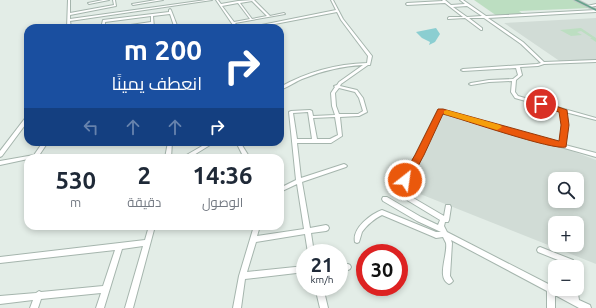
<!DOCTYPE html>
<html lang="ar">
<head>
<meta charset="utf-8">
<style>
	body { margin:0; font-family:Ubuntu,Cairo,sans-serif; background:#f6f6f7; color:#1f2937; direction:rtl; height:100vh; display:flex; flex-direction:column; font-size:15px; white-space:nowrap }
	* { box-sizing:border-box; margin:0 }
	p { font-size:13px; color:#747a83 }
	.icon { flex:none; width:22px; height:22px; fill:none; stroke:currentColor; stroke-width:2; stroke-linecap:round; stroke-linejoin:round }
	.map { position:relative; flex:1; overflow:hidden; direction:ltr }
	.details { position:absolute; left:24px; top:154px; width:260px; height:76px; display:flex; flex-direction:column; background:#fff; border-radius:12px; box-shadow:0 2px 6px #0003; direction:rtl }
	.details>* { flex:none }
	.guide { position:absolute; left:24px; top:24px; width:260px; height:122px; border-radius:12px; box-shadow:0 2px 6px #0003; direction:rtl; background:#1a4fa0; color:#fff; overflow:hidden }
	.fabs { position:absolute; left:548px; top:172px; display:grid; gap:8px }
	.fabs a { display:grid; place-items:center; width:36px; height:36px; border-radius:8px; background:#fff; box-shadow:0 2px 6px #0003; font-size:20px }
	.speed { position:absolute; left:296px; top:244px; display:flex; gap:8px; font-size:20px; font-weight:700; text-align:center }
	.speed>* { display:grid; place-content:center; width:52px; height:52px; border-radius:50%; background:#fff; box-shadow:0 2px 6px #0003; line-height:1 }
	.speed small { font-size:10px; font-weight:400 }
	.speed .limit { border:6px solid #d22; background:#fff; color:#111 }
	.pin { position:absolute; display:grid; place-items:center; width:34px; height:34px; color:#fff; margin:-17px; border:2px solid #fff; border-radius:50%; box-shadow:0 1px 4px #0007 }
	.me { position:absolute; width:44px; margin:-22px; rotate:30deg; stroke-linejoin:round; filter:drop-shadow(0 0 3px #0008) }
	.turn { display:flex; align-items:center; gap:14px; height:84px; padding:0 16px; font-size:18px }
	.turn .icon { width:52px; height:52px; stroke-width:2.5 }
	.turn b { display:block; font-size:28px; line-height:34px }
	.lanes { display:flex; align-items:center; height:38px; padding:0 16px; background:#0003; justify-content:center; gap:20px; direction:ltr }
	.lanes .off { opacity:.35 }
	.eta { display:flex; justify-content:space-evenly; align-items:center; height:68px; text-align:center }
	.eta b { font-size:24px; font-weight:700; line-height:28px }
	.map>svg:first-child { display:block }
	.built { fill:#d1dcd6; fill-rule:evenodd }
	.green { fill:#bcdec1 }
	.water { fill:#8bced1 }
	.lines { fill:none; stroke-linecap:round; stroke-linejoin:round }
	.minor-casing { stroke:#a5b5ad; stroke-width:2 }
	.major-casing { stroke:#c1c9c6; stroke-width:2 }
	.minor { fill:#fff; fill-rule:evenodd }
	.major { fill:#67a28c; fill-rule:evenodd }
	.route { fill:#ea580c; stroke:#983908 }
	.slow { fill:#f59e0b }
</style>
</head>
<body>
<div class="map">
<svg width="596" height="308" viewBox="0 0 596 308">
	<rect width="100%" height="100%" fill="#e3ede7"/>
	<!-- built -->
	<path class="built" d="M596,18V60L561,62L504,23Z
		M437,110L572,151L596,160V264L400,186ZM555,179H577V201H555ZM555,223H577V245H555Z"/>
	<!-- green -->
	<path class="green" d="M474,0H575L590,8L519,11L523,14L497,16Z
		M581,28L596,38V42L590,38H592L581,31L577,32L582,35L571,36L560,30Z"/>
	<!-- water -->
	<path class="water" d="M436,28L440,34L435,42L429,45L430,42L422,38L416,32Z"/>
	<g class="lines">
		<defs>
			<path id="minor" d="M68,0H70V13L114,5L113,0H115L116,6L70,15V19L206,0H212L70,21L71,28H67Z
				M103,0H109L89,4L88,3Z
				M156,0H163L133,5L132,4Z
				M216,0H218L221,4L238,1L254,0L270,16L284,13L285,14L235,23L239,28H235ZM252,1L267,16L252,19L240,3ZM238,3L250,19L234,22L222,6Z
				M331,0H333L343,19L372,56L370,65H368L341,84L340,86L357,90L363,98L367,112L359,116L340,117L342,136L331,143H297L301,178L344,164L346,165L347,166L346,167L302,182L310,228L326,225L328,226L329,228L328,230L326,231L311,233L314,253H308L305,234L256,242L247,272L305,266V272L245,279L241,308H233L239,276L254,226H260L257,236L304,229L297,184L280,192V188L296,180L289,112L291,111L310,110L312,111L313,116L335,115L332,106L331,93L335,87L334,86L337,85L339,82L363,65C342,66 322,71 302,79C295,82 288,87 280,90V87C307,72 336,64 367,63L368,56L341,20L337,12L254,28H247L336,10ZM339,88L355,92L359,98L363,111L358,114H339L336,106L335,93ZM308,112L312,139H297L293,113ZM335,117L338,135L330,139H317L313,118Z
				M442,0H445L451,5L465,4L460,0H463L486,16L596,10V12L488,18L523,42L544,62L596,60V62L544,64L538,66L520,67L522,75L516,80L515,92L518,96L596,118V120L565,112L567,125L565,145L596,153V157L441,113L408,181L404,183L398,189L444,216L446,205H450L451,207L449,220L448,222H445L444,226L447,232L554,287L555,288V289H558L571,296L570,289H577V288L579,300L590,305L591,308H579L555,295V308H547V291L451,240L452,243L450,276L453,281L451,283L449,284C436,278 448,255 446,243C445,241 444,239 443,237L436,238L434,237L382,215C374,219 367,225 362,232C361,235 360,239 359,242L357,243L355,242C352,228 371,214 382,210L436,232H441L417,221L383,201L382,199L383,197H387L421,217L438,225L440,220L392,191L391,189L400,180L404,178L438,110H442L561,143L563,125L561,111L515,98L511,92L512,81L489,82L471,85L469,84L471,83L489,80L513,79L518,75L516,68L463,71L461,70L463,69L537,64L541,63L521,44L484,18H469L482,28V30H481L465,18L448,19V18L449,17H463L445,3L407,5L406,4L407,3L443,1ZM467,6L482,16L467,17L453,7Z
				M596,4V6L588,7L587,6Z
				M170,9L171,10L178,28H168L174,26L170,14L153,16L154,28H150L151,24L123,28H115L117,27L151,22V16L105,22V28H101L103,20L169,12V10Z
				M26,117H28V121L2,156L0,157V151Z
				M43,142H48L38,157L28,158V159L0,165V161L34,155Z
				M168,142H172L171,158H165Z
				M209,142H215L189,158H182L183,157Z
				M236,142H240L250,158H244Z
				M149,226H155L133,308H125L143,246L122,249L104,308H96L101,293L41,299L38,308H30L33,300L0,304V296L36,293L39,291L41,292L103,286L115,250L0,263V257L145,240Z
				M540,247L573,260L574,262V267H568V264L538,252L537,250L538,248Z
				M339,264H348L350,265L351,267L350,269L348,270H339Z
				M315,287H323L328,308H320Z"/>
			<path id="major" d="M574,0H578L596,9V11Z"/>
		</defs>
		<!-- minor casing -->
		<use href="#minor" class="minor-casing"/>
		<!-- major casing -->
		<use href="#major" class="major-casing"/>
		<!-- minor -->
		<use href="#minor" class="minor"/>
		<!-- major -->
		<use href="#major" class="major"/>
	</g>
	<!-- route -->
	<path class="route" d="M539,102H544L567,110L569,125L566,147C554,151 462,119 443,114L424,155L409,183H402L400,180L415,155L438,109H443L559,141L561,125L559,112L539,106Z"/>
	<!-- slow -->
	<path class="slow" d="M447,110L500,125L502,127L497,130L444,114V111Z"/>
</svg>
<div class="fabs">
<a><svg class="icon" aria-label="search" viewBox="0 0 24 24"><circle cx="10" cy="10" r="6"/><path d="M15 15l6 6"/></svg></a>
<a>+</a>
<a>−</a>
</div>
<div class="speed"><div>21<small>km/h</small></div><div class="limit">30</div></div>
<div class="pin" style="left:541px;top:104px;background:#d93025"><svg class="icon" aria-label="arrive" viewBox="0 0 24 24"><path d="M6 21V4h12l-3 4 3 4H6"/></svg></div>
<svg class="me" style="left:405px;top:180px" viewBox="-20 -20 40 40"><circle r="17" fill="#ea580c" stroke="#fff" stroke-width="3"/><path d="M0-11L8 9 0 5-8 9z" fill="#fff"/></svg>
<div class="guide">
<div class="turn"><svg class="icon" aria-label="right" viewBox="0 0 24 24"><path d="M7 20v-9h11M14 6l5 5-5 5"/></svg><div><b>200 m</b>انعطف يمينًا</div></div>
<div class="lanes"><svg class="icon off" aria-label="left" viewBox="0 0 24 24"><path d="M17 20v-9H6M10 6l-5 5 5 5"/></svg><svg class="icon off" aria-label="ahead" viewBox="0 0 24 24"><path d="M12 20V5M6 11l6-6 6 6"/></svg><svg class="icon off" aria-label="ahead" viewBox="0 0 24 24"><path d="M12 20V5M6 11l6-6 6 6"/></svg><svg class="icon" aria-label="right" viewBox="0 0 24 24"><path d="M7 20v-9h11M14 6l5 5-5 5"/></svg></div>
</div>
<section class="details">
<div class="eta">
<div><b>14:36</b><p>الوصول</p></div>
<div><b>2</b><p>دقيقة</p></div>
<div><b>530</b><p>m</p></div>
</div>
</section>
</div>
</body>
</html>
